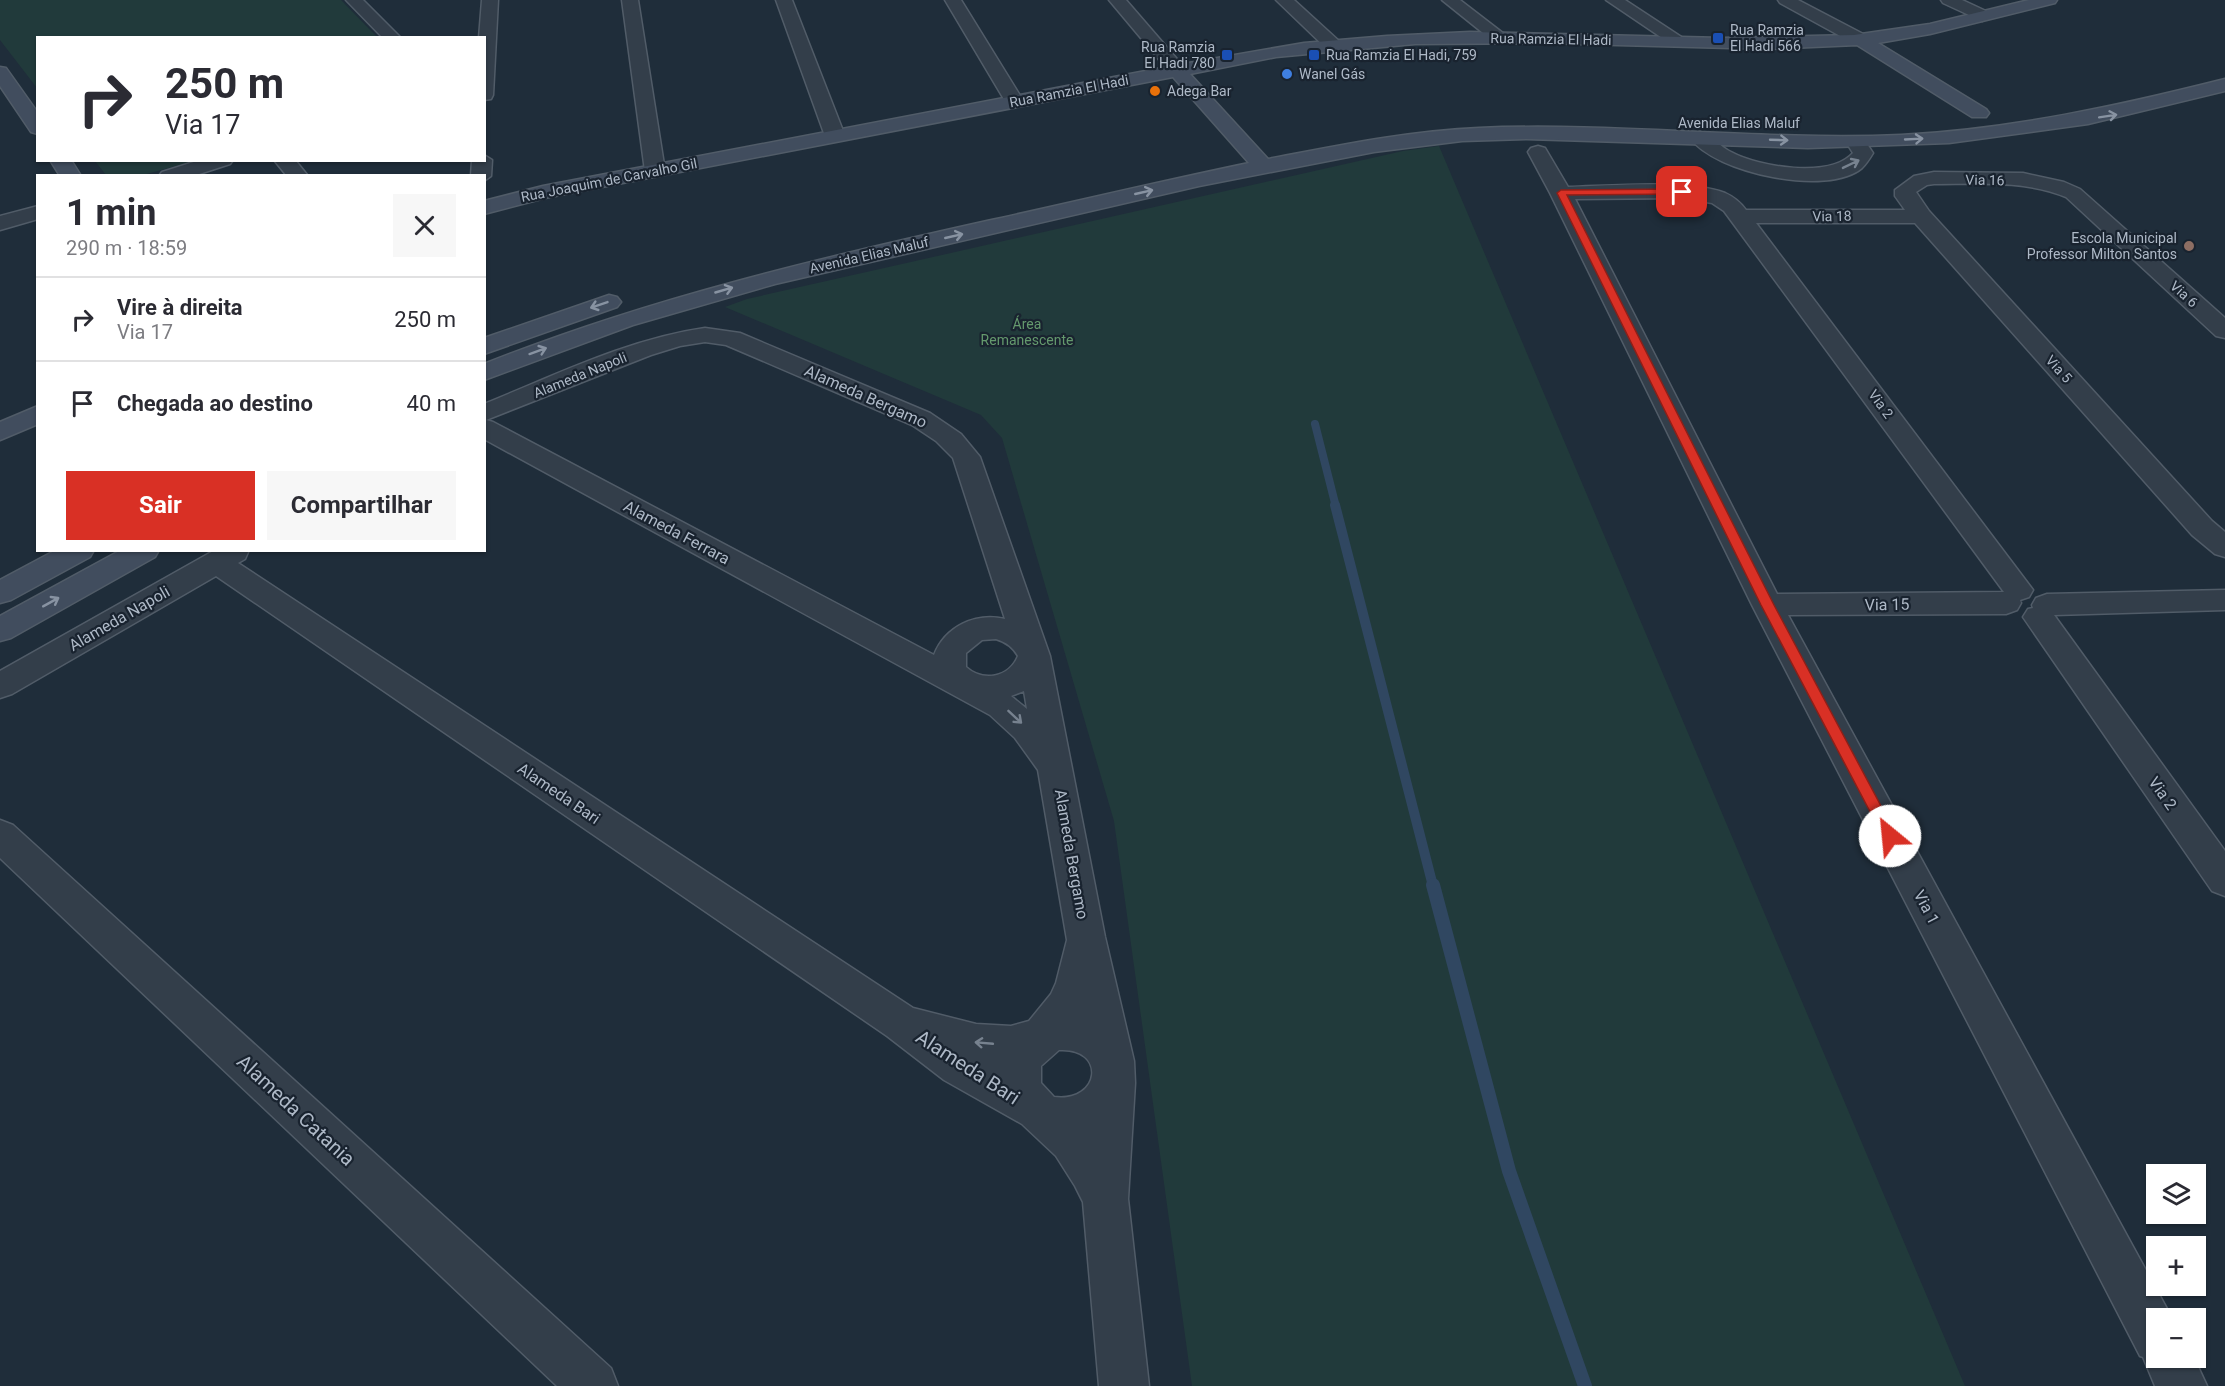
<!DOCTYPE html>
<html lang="pt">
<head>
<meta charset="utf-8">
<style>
	body { margin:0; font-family:Roboto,sans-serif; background:#f7f7f7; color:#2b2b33; height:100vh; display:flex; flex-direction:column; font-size:22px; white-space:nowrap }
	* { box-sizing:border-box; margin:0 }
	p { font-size:20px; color:#7c7c81 }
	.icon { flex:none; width:33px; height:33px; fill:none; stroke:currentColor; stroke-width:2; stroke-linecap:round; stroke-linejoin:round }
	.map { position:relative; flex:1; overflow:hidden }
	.side { position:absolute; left:36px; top:174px; width:450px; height:378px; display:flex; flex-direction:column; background:#fff; border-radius:0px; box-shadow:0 2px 4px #0004 }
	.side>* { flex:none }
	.hud { position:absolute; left:36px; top:36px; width:450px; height:126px; border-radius:0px; box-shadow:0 2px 4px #0004; background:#fff; color:#2b2b33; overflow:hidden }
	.buttons { position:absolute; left:2146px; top:1164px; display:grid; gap:12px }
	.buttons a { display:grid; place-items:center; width:60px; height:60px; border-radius:0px; background:#fff; box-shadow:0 2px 4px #0004; font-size:30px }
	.pin { position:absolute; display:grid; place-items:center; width:51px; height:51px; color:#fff; margin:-26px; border-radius:12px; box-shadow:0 3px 9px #0006 }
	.me { position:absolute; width:66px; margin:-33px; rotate:332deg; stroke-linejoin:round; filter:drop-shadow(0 0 4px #0008) }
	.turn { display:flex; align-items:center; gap:21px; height:126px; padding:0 30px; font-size:27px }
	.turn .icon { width:78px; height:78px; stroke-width:2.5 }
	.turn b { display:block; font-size:42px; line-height:51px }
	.round { display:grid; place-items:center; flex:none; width:63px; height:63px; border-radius:0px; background:#f7f7f7 }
	.overview { display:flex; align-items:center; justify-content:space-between; height:102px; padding:0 30px }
	h1 { font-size:36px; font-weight:700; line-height:45px }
	.cta { display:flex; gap:12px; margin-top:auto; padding:12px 30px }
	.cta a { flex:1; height:69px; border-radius:0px; background:#d93025; color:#fff; font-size:24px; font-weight:700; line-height:69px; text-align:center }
	.cta a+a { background:#f7f7f7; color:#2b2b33 }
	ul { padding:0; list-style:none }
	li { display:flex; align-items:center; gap:18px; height:84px; padding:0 30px; border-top:2px solid #e1e1e2 }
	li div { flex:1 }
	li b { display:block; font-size:22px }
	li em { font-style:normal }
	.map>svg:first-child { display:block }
	.green { fill:#213a3b }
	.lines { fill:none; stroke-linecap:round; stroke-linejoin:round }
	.stream-far2 { stroke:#304761; stroke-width:8 }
	.stream-far1 { stroke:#304761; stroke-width:10 }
	.stream { stroke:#304761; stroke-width:14 }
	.street-casing { stroke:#515c68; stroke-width:3 }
	.secondary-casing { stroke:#515c68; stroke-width:3 }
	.street { fill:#333e4a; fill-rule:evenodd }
	.secondary { fill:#414d5e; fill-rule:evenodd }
	.oneway { stroke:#8893a2 }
	.oneway2 { stroke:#77828f }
	.route { fill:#d93025; stroke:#8d1f18; stroke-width:1.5 }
	.transit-dot { fill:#1a4fb4; stroke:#19232f; stroke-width:2 }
	.shop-dot { fill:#3f7fe0; stroke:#19232f; stroke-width:2 }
	.food-dot { fill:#e8710a; stroke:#19232f; stroke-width:2 }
	.education-dot { fill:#8d6e63; stroke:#19232f; stroke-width:2 }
	.labels { text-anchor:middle; stroke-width:4.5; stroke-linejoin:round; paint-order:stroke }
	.far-poi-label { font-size:14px; fill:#aeb9c7; stroke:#19232f; text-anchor:start }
	.far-street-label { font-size:14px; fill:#aeb9c7; stroke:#19232f }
	.far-park-label { font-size:14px; fill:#64996d; stroke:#19232f }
	.street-label { font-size:16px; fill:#aeb9c7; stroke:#19232f }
	.near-street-label { font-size:20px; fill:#aeb9c7; stroke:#19232f }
</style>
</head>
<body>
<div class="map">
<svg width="2225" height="1386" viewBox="0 0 2225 1386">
	<rect width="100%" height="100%" fill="#1f2d3a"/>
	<!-- green -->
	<path class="green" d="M0,0H341L377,37L38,38L37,88L0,40Z
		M1439,146L1965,1386H1192L1114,821L1002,438L981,415L725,307L747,299L1403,151Z
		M95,161H94H194L143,175H106Z"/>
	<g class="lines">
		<!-- stream-far2 -->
		<path class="stream-far2" d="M1315,424L1336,507"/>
		<!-- stream-far1 -->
		<path class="stream-far1" d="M1335,505L1433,886"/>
		<!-- stream -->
		<path class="stream" d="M1433,885L1509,1171L1585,1386"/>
		<defs>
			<path id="street" d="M346,0H363L401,38H383Z
				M482,0H498L493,95L491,99L484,100V38H479Z
				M622,0H638L665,171L662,175L655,177L648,175L645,171Z
				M776,0H792L845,136L842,140H828L825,136Z
				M945,0H961L1024,102L1022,106H1008Z
				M1109,0H1126L1183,66L1186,70L1183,74H1171Z
				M1276,0H1294L1339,41L1342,45L1339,49H1327Z
				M1442,0H1460L1508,37L1505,41H1493Z
				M1606,0H1625L1689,42L1686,46H1674Z
				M1778,0H1798L1865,35L1868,39L1865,43H1853L1780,3Z
				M1941,0H1962L1988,12L1990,16L1982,21L1943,3Z
				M1700,132C1712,135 1720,147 1731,152C1759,167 1830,179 1853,153L1846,142L1849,138H1863L1873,153C1870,158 1866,164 1862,168C1828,197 1715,173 1690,138L1693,134Z
				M1538,146L1545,148L1568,187C1610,186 1688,179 1725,193C1734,197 1741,203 1746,210H1905L1895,196V190L1914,176L1934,172L2023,173L2064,182L2080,189L2225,318V338L2216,336L2066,197C2024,180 1979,184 1934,184L1927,185L1916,192L1929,211L2212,521L2225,532V557L2215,554L2192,535L1915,223H1756L2033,590L2029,597L2020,600L2021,603L2017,610L2006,614L1788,615L2172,1318H2157V1358H2194L2207,1386H2155L2143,1357L2140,1356L1752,605L1550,193L1528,152L1531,148ZM1682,198L1712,203L1724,211L2004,592L1777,594L1575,199Z
				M484,155L492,160L491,176L484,181V176H471L472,160H484Z
				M200,160H233L230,164L193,176H159L162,172Z
				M274,160H295L308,176H287Z
				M38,206V219L0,230V216Z
				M705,328L740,333L930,413L961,434L980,457L1050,656L1105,937L1134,1061L1135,1083L1128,1199L1149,1386H1099L1083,1202L1075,1186L1056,1156L1022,1124L944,1080L887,1036L216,576L12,694L0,698V671L215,550H249L245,559L238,563L913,1008L976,1024L1011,1026L1029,1021L1051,994L1056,983L1067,940L1038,770L1015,738L990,715L484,439V404C556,375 628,339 705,328ZM705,342L726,345L912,425L936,441L953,458L1005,619C975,612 945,627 934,655L493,422L486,420L651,355L680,346ZM996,639C1006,642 1013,647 1018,656C1009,678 983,682 966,667V653L982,640ZM1024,691L1027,709L1011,696ZM1059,1050C1107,1047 1101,1103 1054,1097L1041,1083V1066Z
				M2225,590V610L2054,615L2225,851V896L2212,891L2023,617L2028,609L2033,608L2032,605L2036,598L2047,594Z
				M0,820L13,825L611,1368L618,1386H557L0,858Z"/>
			<path id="secondary" d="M2029,0H2057L2055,3L1930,34L1878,43L1986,109L1989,113L1986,117H1972L1857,45L1768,49L1543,43L1415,44L1276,57L1190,74L1268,159C1337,146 1408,131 1479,128C1619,122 1760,141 1901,135C2012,129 2118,106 2225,79V91L2088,124L1949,143L1808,148L1527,139L1462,141L1374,152L1199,186L775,284L633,325L484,380V364C647,299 816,259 987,221C1075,202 1162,181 1249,163L1173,77L545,198L484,214V201L543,186L1177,65L1304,43L1387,36L1470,32L1723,38L1854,35L1930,24Z
				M0,67L6,68L38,113V134L31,132L0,86Z
				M50,160H71L81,176H60Z
				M609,295L617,297L621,302L617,307L484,354V338Z
				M38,406V424L0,440V422Z
				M56,550H94L90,557L11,600L0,603V580Z
				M121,550H159L155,557L11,638L0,641V616Z"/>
		</defs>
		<!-- street casing -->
		<use href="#street" class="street-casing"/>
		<!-- secondary casing -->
		<use href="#secondary" class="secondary-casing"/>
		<!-- street -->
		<use href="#street" class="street"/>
		<!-- secondary -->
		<use href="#secondary" class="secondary"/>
	</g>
	<!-- one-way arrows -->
	<defs><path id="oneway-shaft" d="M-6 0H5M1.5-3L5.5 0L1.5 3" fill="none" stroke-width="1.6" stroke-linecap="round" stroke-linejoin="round" transform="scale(1.5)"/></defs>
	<g class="oneway">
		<use href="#oneway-shaft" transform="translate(2108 116) rotate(-9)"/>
		<use href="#oneway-shaft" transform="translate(1914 139) rotate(-3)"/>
		<use href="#oneway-shaft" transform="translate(1779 140) rotate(2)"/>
		<use href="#oneway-shaft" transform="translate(1144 192) rotate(-13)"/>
		<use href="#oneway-shaft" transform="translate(954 236) rotate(-13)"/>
		<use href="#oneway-shaft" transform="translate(724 290) rotate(-16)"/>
		<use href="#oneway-shaft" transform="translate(599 305) rotate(161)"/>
		<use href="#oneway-shaft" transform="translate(538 351) rotate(-20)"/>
		<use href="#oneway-shaft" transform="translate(51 602) rotate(-29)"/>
	</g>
	<g class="oneway2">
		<use href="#oneway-shaft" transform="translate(1851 164) rotate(-26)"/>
		<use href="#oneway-shaft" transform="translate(1015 717) rotate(43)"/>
		<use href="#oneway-shaft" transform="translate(984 1043) rotate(-175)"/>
	</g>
	<!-- route -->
	<path class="route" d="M1682,189L1687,192L1685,194L1567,195L1774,605L1897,836L1895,840H1885L1761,605L1557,193L1561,190Z"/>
	<!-- markers -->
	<g class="transit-dot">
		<rect x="1712" y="32" width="12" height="12" rx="3"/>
		<rect x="1221" y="49" width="12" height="12" rx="3"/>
		<rect x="1308" y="49" width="12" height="12" rx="3"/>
	</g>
	<circle class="shop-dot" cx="1287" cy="74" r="6"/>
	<circle class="food-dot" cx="1155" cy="91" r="6"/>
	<circle class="education-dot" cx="2189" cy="246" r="6"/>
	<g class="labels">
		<!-- far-poi labels -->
		<g class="far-poi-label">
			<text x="1730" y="35">Rua Ramzia<tspan x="1730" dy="16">El Hadi 566</tspan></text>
			<text x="1215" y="52" text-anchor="end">Rua Ramzia<tspan x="1215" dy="16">El Hadi 780</tspan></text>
			<text x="1326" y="60">Rua Ramzia El Hadi, 759</text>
			<text x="1299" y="79">Wanel Gás</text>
			<text x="1167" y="96">Adega Bar</text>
			<text x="2177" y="243" text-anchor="end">Escola Municipal<tspan x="2177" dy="16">Professor Milton Santos</tspan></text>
		</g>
		<!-- far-street labels -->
		<g class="far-street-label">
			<text transform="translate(1551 39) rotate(1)" y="5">Rua Ramzia El Hadi</text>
			<text transform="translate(1069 91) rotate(-11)" y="5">Rua Ramzia El Hadi</text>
			<text x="1739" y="128">Avenida Elias Maluf</text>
			<text transform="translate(609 180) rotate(-11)" y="5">Rua Joaquim de Carvalho Gil</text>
			<text transform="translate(1985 180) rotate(1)" y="5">Via 16</text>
			<text transform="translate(1832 216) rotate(-1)" y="5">Via 18</text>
			<text transform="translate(869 255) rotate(-13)" y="5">Avenida Elias Maluf</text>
			<text transform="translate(2184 294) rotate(42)" y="5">Via 6</text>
			<text transform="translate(2059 369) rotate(48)" y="5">Via 5</text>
			<text transform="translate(580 375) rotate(-22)" y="5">Alameda Napoli</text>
			<text transform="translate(1881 404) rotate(54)" y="5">Via 2</text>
		</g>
		<!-- far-park labels -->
		<g class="far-park-label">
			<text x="1027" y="329">Área<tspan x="1027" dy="16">Remanescente</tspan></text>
		</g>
		<!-- street labels -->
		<g class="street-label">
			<text transform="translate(866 396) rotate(24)" y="6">Alameda Bergamo</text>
			<text transform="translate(677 532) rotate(28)" y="6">Alameda Ferrara</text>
			<text transform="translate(1887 604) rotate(-1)" y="6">Via 15</text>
			<text transform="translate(119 618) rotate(-30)" y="6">Alameda Napoli</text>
			<text transform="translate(559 793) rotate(34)" y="6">Alameda Bari</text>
			<text transform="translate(2163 793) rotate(55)" y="6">Via 2</text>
			<text transform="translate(1072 854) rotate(80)" y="6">Alameda Bergamo</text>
			<text transform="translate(1927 907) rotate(62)" y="6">Via 1</text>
		</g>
		<!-- near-street labels -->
		<g class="near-street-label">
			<text transform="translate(968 1067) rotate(33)" y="7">Alameda Bari</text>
			<text transform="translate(296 1110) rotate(43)" y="7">Alameda Catania</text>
		</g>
	</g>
</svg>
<div class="buttons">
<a><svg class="icon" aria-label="layers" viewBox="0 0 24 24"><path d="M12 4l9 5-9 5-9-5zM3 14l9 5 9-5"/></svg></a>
<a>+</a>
<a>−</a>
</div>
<div class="pin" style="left:1682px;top:192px;background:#d93025"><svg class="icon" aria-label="arrive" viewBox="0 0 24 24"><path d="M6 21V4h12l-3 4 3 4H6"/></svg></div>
<svg class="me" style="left:1890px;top:836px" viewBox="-20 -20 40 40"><circle r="19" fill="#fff"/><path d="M0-13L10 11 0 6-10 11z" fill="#d93025"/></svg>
<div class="hud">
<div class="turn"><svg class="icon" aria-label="right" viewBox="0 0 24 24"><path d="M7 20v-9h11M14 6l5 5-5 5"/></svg><div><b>250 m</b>Via 17</div></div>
</div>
<section class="side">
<div class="overview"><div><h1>1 min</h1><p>290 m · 18:59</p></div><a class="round"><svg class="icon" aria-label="close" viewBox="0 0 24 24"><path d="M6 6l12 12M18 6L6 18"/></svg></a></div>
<ul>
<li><svg class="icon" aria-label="right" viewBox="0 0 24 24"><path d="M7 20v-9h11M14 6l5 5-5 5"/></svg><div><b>Vire à direita</b><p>Via 17</p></div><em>250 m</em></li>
<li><svg class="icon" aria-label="arrive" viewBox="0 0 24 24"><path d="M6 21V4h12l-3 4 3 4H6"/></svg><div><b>Chegada ao destino</b></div><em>40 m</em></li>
</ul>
<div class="cta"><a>Sair</a><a>Compartilhar</a></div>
</section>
</div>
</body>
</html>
